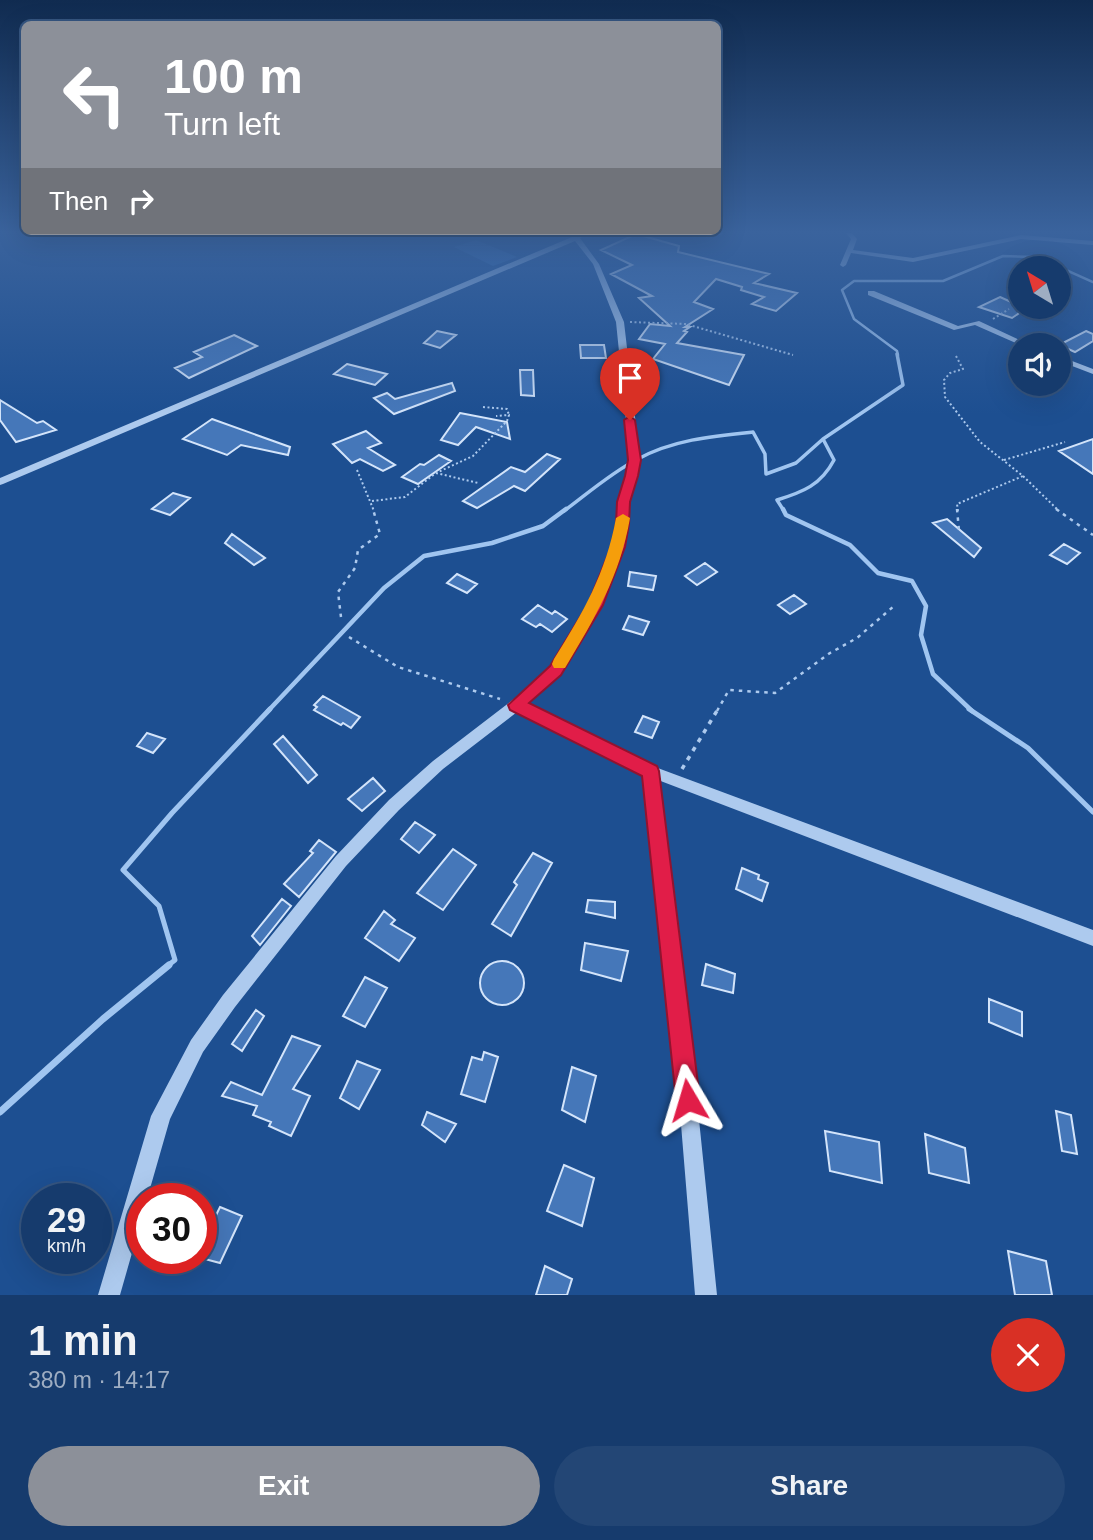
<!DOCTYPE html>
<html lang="en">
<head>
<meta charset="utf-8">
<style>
	body { margin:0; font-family:Helvetica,sans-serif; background:#234675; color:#f1f3f6; height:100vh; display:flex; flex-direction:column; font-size:26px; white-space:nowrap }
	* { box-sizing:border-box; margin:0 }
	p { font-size:23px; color:#9eadc2 }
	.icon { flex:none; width:38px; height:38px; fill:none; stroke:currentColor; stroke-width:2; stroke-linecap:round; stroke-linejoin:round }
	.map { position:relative; height:1295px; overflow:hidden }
	.drawer { display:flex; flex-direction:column; background:#163b6d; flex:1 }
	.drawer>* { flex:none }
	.banner { position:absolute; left:21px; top:21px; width:700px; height:214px; border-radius:10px; box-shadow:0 7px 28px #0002,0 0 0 2px #355580; background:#8c9099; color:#fff; overflow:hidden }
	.needle { width:46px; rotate:322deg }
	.controls { position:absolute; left:1008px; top:256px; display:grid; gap:14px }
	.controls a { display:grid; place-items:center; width:63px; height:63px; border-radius:50%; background:#163b6d; box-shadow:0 7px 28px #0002,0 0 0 2px #355580; font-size:35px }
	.speed { position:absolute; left:21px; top:1183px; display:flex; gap:14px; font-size:35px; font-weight:700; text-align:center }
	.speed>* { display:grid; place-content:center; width:91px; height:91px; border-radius:50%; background:#163b6d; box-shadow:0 7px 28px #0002,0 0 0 2px #355580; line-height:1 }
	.speed small { font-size:18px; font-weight:400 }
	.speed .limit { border:10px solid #d22; background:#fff; color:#111 }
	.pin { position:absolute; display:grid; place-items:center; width:60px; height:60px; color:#fff; margin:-72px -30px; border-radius:50% 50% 50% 0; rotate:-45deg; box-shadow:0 0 7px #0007 }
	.pin .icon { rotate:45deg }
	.me { position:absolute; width:77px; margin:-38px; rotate:353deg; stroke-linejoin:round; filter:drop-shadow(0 0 5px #0008) }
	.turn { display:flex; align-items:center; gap:24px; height:147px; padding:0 28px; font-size:32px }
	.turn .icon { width:91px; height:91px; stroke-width:2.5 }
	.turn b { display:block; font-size:49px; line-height:60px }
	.then { display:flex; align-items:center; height:66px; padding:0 28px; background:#0003; gap:14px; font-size:26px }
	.round { display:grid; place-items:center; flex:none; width:74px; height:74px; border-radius:37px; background:#234675 }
	.summary { display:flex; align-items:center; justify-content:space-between; height:119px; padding:0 28px }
	h1 { font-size:42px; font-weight:600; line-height:52px }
	.action { display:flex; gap:14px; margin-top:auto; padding:14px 28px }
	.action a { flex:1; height:80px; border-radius:42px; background:#8c9099; color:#fff; font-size:28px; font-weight:600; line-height:80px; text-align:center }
	.action a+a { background:#234675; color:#f1f3f6 }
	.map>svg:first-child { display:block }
	.green { fill:#3068af }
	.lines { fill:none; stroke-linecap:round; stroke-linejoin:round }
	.stream-far4 { stroke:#a0c5f0; stroke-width:2.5 }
	.stream-far3 { stroke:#a0c5f0; stroke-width:3.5 }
	.stream-far2 { stroke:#a0c5f0; stroke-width:4.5 }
	.stream-far1 { stroke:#a0c5f0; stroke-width:5 }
	.stream { stroke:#a0c5f0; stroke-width:7 }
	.building { fill:#4577b9; stroke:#d3e4fa; stroke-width:2 }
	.path-far2 { stroke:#adcaee; stroke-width:2; stroke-dasharray:2 2.5; stroke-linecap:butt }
	.path-far1 { stroke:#adcaee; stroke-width:2.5; stroke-dasharray:3.5 5; stroke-linecap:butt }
	.path { stroke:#adcaee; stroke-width:3.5; stroke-dasharray:4.5 6; stroke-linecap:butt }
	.minor { fill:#adcaee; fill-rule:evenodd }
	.route { fill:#e11d48; stroke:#92132f; stroke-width:2 }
	.slow { fill:#f59e0b }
</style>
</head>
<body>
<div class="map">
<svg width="1093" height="1295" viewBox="0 0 1093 1295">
	<rect width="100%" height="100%" fill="#1d4f91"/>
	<!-- green -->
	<path class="green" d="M476,240L517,257L493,266L454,247Z"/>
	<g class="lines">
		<!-- stream-far4 -->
		<path class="stream-far4" d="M898,355L897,351L854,319L842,290L854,281H943L1003,256L1037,257L1093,282"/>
		<!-- stream-far3 -->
		<path class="stream-far3" d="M564,511C587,494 611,473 636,460C671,440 713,436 753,432L765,454L766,474L796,463L823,439L903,385L897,354
			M784,511L777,500C803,492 821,485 834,460L823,439"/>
		<!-- stream-far2 -->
		<path class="stream-far2" d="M783,509L786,515L850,545L878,573L912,581L926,606L921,635L933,674L972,711
			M268,711L384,588L424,556L492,543L543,526L566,509"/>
		<!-- stream-far1 -->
		<path class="stream-far1" d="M969,709L1028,748L1093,812
			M166,967L175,960L159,906L123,870L172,813L270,709"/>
		<!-- stream -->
		<path class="stream" d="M0,1112L103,1019L169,965"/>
	</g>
	<!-- building -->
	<path class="building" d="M636,234L679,246L678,252L769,274L754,283L797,293L776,311L752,304L764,297L741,290L742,287L716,279L694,302L713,309L685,327H690L684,331L687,332L677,343L744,355L729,385L653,359L665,344L639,339L650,324L670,326L639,298L652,296L611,274L632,265L601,250Z
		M1000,297L1020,306L1028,307L1012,318L979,307Z
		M437,331L456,335L440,348L424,343Z
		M1086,331L1093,334V341L1075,352L1059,345Z
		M234,335L257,346L189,378L175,368L202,357L194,352Z
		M580,345H604L606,358H581Z
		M347,364L387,374L375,385L334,374Z
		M520,370H533L534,396L521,395Z
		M452,383L455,391L394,414L374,398L387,393L395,399Z
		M0,400L37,423L43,421L56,430L16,442L0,420Z
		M460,413L507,422L510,439L476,427L458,445L441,440Z
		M212,419L290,447L288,455L241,445L227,455L183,439Z
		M366,431L381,443L368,448L395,465L383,471L360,459L352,463L333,444Z
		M1093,439V474L1059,451Z
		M547,454L560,459L525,491L514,486L477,508L463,501L511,467L525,472Z
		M439,455L451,461L418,484L402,477L420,464L424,465Z
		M173,493L190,498L170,515L152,509Z
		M947,519L981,548L974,557L933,523Z
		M232,534L265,558L254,565L225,543Z
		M1064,544L1080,553L1067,564L1050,555Z
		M705,563L717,572L697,585L685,576Z
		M630,572L656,576L653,590L628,586Z
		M457,574L477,584L467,593L447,583Z
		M794,595L806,604L790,614L778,605Z
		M538,605L552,614L555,611L567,619L552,632L540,624L536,627L522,619Z
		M629,616L649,622L643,635L623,629Z
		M323,696L360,717L351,728L343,723L341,725L314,710L317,707L314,705Z
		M643,716L659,722L652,738L635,732Z
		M147,733L165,739L153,753L137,746Z
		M283,736L317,775L308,783L274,744Z
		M373,778L385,791L362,811L348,799Z
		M415,822L435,835L419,853L401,839Z
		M319,840L336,852L299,897L284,884L313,853L310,851Z
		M453,849L476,865L443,910L417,893Z
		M533,853L552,863L511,936L492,924L517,885L514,882Z
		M742,868L759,875L758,879L768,883L762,901L736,889Z
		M282,899L291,906L260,945L252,936Z
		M588,900L615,902V918L586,912Z
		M384,911L395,920L391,924L415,938L399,961L365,938Z
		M585,943L628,951L621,981L581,970Z
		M480 983a22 22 0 1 1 44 0a22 22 0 1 1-44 0Z
		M706,964L735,974L733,993L702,985Z
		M365,977L387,988L365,1027L343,1016Z
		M989,999L1022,1012V1036L989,1022Z
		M256,1010L264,1016L242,1051L232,1044Z
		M292,1036L320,1046L293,1089L310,1096L291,1136L269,1126L271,1122L253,1115L257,1106L222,1096L231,1082L262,1095Z
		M484,1052L498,1057L485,1102L461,1094L472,1057L482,1060Z
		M357,1061L380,1070L359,1109L340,1098Z
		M572,1067L596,1076L585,1122L562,1110Z
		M1056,1111L1071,1115L1077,1154L1062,1151Z
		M427,1112L456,1124L445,1142L422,1125Z
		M825,1131L879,1142L882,1183L830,1171Z
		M925,1134L965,1148L969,1183L929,1173Z
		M564,1165L594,1178L582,1226L547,1211Z
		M220,1207L242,1216L220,1263L201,1258V1246Z
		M1008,1251L1046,1261L1052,1295H1015Z
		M545,1266L572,1279L567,1295H536Z"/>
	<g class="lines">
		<!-- path-far2 -->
		<path class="path-far2" d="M993,319L1009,309
			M630,322L686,324L793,355
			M956,356L963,369L950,373L944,380L945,397L980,442L1023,476L1059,511
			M483,407L507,409L509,415
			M1004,460L1065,442
			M357,470L374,511
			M436,473L478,483
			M372,501L405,497L436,473L473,456L507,421L509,415L496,416
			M958,511L957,504L1023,476"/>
		<!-- path-far1 -->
		<path class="path-far1" d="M957,509L959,531
			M1056,509L1093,535
			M341,617L338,592L355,568L358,550L380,534L373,509
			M349,637L398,667L500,699
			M717,711L729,690L775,693L830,653L857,638L894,606"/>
		<!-- path -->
		<path class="path" d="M682,769L718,709"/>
		<!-- minor -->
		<path class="minor" d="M569,233L577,235L590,233L580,238L599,264L624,322L640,460L628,502L623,547L601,605L560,673L527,704L655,767L1093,930V946L658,780L697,1100L717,1295H695L679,1100L643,775L517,712L443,769L399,810L346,866L235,1007L203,1052L170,1119L147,1199H142V1218L120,1295H98L151,1116L191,1040L223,995L336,856L389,800L433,761L519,695L552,667L589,604L613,547L618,502L630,460L616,322L593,264L575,241L3,484L0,485V478L572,237Z
			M681,233H724L721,235H684Z
			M846,233H852L857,239L853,250L913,258L1021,235L1093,241V245L1021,239L913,262L851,253L846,265L843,267L840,265L851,239Z
			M868,291H874L958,326L979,321L1030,345H1020L975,325L954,330L868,295Z
			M1059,356L1093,369V374L1059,361Z"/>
	</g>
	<!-- sky -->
	<linearGradient id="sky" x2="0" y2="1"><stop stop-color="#102b50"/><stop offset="0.56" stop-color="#3a639d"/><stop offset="1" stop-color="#3a639d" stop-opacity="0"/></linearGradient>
	<rect width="1093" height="414" fill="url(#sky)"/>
	<!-- route -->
	<path class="route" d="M630,416L635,420L641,460L638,476L630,502L629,524L625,547L603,605L561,675L529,703L657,766L659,771L700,1100L697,1109L688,1112L679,1109L676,1100L642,776L510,710L508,705L550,666L588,604L611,547L616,524L617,502L625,476L628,460L624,420Z"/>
	<!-- slow -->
	<path class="slow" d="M623,514L630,518C620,576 595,618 565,668H554L552,664L554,659C583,613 606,573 616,518Z"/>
</svg>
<div class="controls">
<a><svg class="needle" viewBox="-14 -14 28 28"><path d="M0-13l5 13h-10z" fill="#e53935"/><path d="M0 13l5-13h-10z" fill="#9eadc2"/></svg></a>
<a><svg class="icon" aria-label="sound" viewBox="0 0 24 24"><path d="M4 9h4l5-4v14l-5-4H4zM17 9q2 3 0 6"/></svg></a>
</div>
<div class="speed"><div>29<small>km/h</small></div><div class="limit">30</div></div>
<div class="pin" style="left:630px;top:420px;background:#d93025"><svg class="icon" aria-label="arrive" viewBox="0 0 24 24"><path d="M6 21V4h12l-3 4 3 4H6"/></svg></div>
<svg class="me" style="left:688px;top:1100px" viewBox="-20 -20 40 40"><path d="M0-17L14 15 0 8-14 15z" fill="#e11d48" stroke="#fff" stroke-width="4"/></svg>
<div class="banner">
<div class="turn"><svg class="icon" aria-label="left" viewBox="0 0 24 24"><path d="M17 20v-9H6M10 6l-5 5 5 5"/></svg><div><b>100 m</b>Turn left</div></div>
<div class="then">Then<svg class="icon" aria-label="right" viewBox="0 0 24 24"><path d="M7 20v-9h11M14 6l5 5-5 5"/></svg></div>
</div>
</div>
<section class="drawer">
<div class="summary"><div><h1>1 min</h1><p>380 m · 14:17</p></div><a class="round" style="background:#d93025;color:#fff"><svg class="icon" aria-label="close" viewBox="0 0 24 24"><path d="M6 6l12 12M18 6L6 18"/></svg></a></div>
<div class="action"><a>Exit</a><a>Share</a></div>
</section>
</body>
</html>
